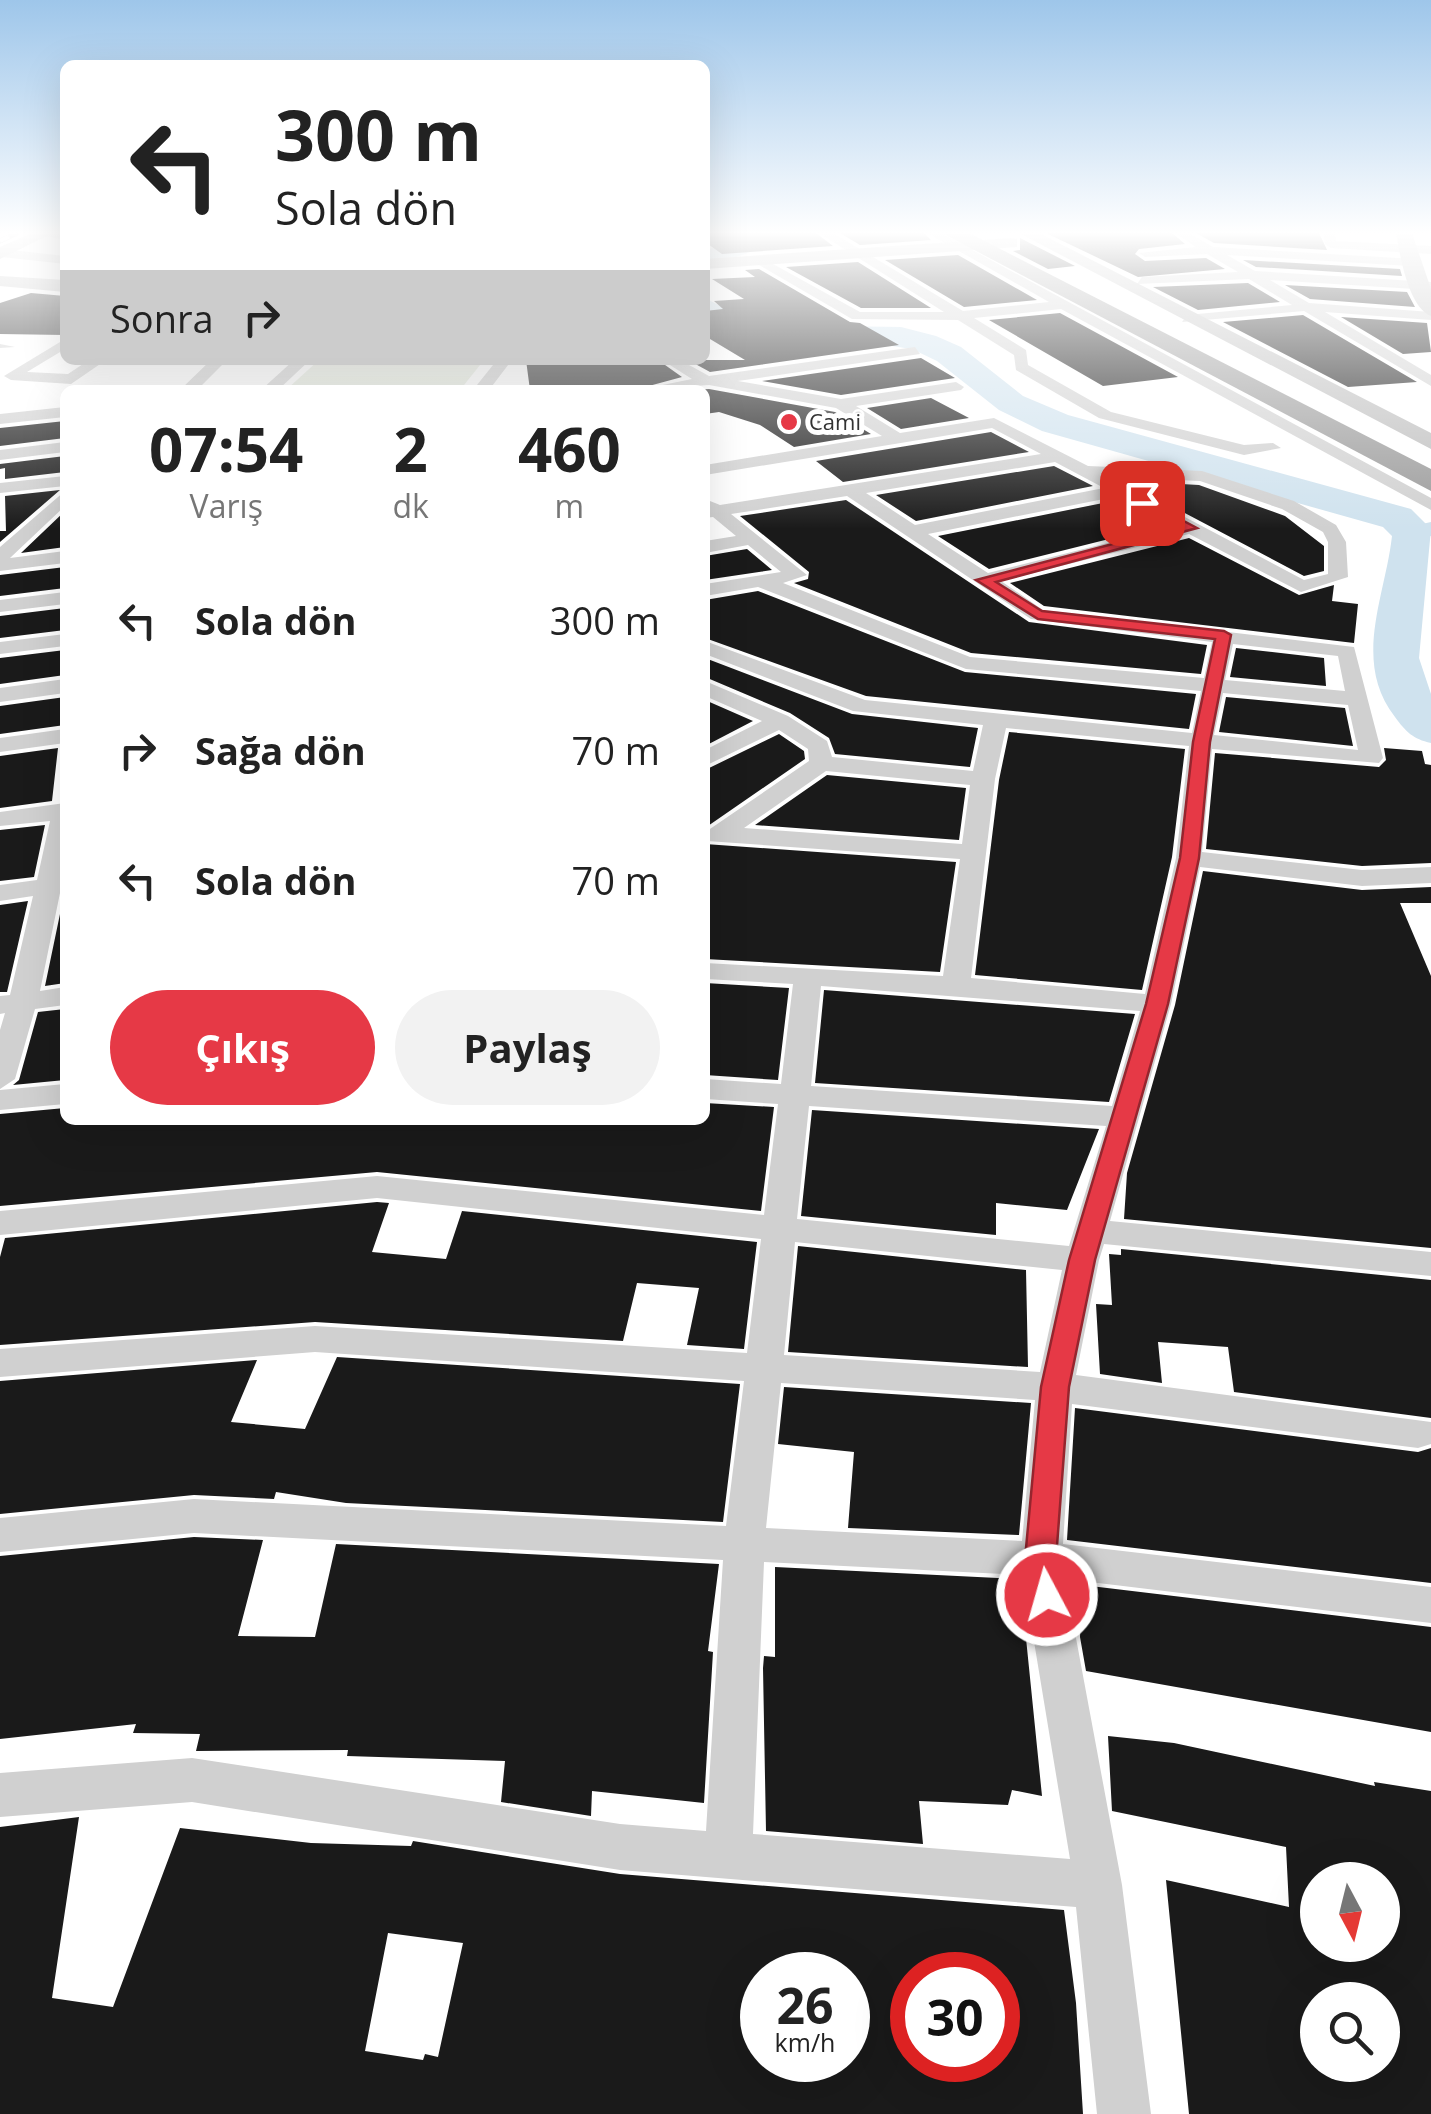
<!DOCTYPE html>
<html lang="tr">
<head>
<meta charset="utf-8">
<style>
	body { margin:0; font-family:"Open Sans",sans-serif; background:#f2f2f2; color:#222; height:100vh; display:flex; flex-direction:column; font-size:38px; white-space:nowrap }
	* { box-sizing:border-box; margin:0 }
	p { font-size:32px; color:#767676 }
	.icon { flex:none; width:55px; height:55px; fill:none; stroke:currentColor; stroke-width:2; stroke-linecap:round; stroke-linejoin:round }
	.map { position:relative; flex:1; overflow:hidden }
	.details { position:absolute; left:60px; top:385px; width:650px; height:740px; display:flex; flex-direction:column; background:#fff; border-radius:15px; box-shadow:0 10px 40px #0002 }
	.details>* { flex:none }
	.top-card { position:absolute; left:60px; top:60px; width:650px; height:305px; border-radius:15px; box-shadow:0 10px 40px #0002; background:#fff; color:#222; overflow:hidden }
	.needle { width:65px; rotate:173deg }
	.tools { position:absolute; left:1300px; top:1862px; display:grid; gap:20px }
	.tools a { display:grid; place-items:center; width:100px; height:100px; border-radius:50%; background:#fff; box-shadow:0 10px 40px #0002; font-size:50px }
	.speed { position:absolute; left:740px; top:1952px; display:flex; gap:20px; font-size:50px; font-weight:700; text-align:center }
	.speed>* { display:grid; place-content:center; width:130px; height:130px; border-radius:50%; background:#fff; box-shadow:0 10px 40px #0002; line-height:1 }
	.speed small { font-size:25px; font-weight:400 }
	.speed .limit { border:15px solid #d22; background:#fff; color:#111 }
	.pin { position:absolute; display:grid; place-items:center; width:85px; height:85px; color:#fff; margin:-42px; border-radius:20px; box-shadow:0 5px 15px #0006 }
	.me { position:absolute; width:110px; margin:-55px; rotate:354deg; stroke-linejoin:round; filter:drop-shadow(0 0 8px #0008) }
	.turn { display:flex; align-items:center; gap:35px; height:210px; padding:0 50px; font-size:45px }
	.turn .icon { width:130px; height:130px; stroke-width:2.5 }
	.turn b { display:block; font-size:70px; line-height:85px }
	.then { display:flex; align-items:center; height:95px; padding:0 50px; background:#0003; gap:20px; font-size:38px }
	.eta { display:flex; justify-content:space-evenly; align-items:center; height:170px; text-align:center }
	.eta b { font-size:60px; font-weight:700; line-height:70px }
	.primary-button { display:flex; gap:20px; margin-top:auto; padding:20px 50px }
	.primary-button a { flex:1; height:115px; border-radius:60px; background:#e63946; color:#fff; font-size:40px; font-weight:700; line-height:115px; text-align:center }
	.primary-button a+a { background:#f2f2f2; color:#222 }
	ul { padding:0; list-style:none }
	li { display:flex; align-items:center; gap:30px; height:130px; padding:0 50px }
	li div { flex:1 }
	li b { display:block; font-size:38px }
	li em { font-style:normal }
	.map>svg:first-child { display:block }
	.green { fill:#e6ecdf }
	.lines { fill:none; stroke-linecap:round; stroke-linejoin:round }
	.canal { fill:#cfe2ee; fill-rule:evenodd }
	.river { fill:#cfe2ee; fill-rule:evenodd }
	.building { fill:#1a1a1a; fill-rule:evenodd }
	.lane { fill:#d0d0d0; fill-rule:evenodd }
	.street { fill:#d0d0d0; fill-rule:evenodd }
	.secondary { fill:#bdbdbd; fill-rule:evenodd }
	.highway { fill:#9a9a9a; fill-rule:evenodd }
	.rail-casing { stroke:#888; stroke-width:5 }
	.rail { stroke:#fff; stroke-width:4; stroke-dasharray:10; stroke-linecap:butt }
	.route { fill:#e63946; stroke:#96252e; stroke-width:2.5 }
	.poi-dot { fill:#e63946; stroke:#fff; stroke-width:4 }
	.labels { text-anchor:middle; stroke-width:10; stroke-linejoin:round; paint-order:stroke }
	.far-poi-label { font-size:22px; fill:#333; stroke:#fff; text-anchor:start }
</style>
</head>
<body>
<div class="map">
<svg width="1431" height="2114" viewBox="0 0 1431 2114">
	<rect width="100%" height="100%" fill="#fff"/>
	<!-- green -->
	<path class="green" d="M319,360H484L460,390H286Z"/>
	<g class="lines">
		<!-- canal -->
		<path class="canal" d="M1431,522V536L1413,540L1401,533L1404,528Z"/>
		<!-- river -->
		<path class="river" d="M749,233H775L771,244L705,269V251Z
			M705,298L756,325L901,327L936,336L961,347L1023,396L1068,415L1411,509L1431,529L1419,658L1431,694V743C1413,739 1406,732 1395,717C1352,661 1385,598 1392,536L1383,527L1042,431L999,410L937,361L914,350C848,333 761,367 705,322Z"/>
	</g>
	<!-- building -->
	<path class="building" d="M705,233H816L833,246L722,254L705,242Z
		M840,233H924L931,240L860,245Z
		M1046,233H1172L1185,244L1139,249L1135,254L1145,261L1206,258L1225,269L1138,277Z
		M1196,233H1319L1327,250L1214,243Z
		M1020,238L1075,266L1048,269L1013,251L1020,250Z
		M958,255L1037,300L964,307L885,260Z
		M1243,260L1400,269L1402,276L1256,267Z
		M858,262L931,308H861L786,267Z
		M759,269L850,322L860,323L899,345L710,372L688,360H745L705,336V311L723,309L714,301L744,299L712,279L755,277L745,270Z
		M1248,283L1280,302L1198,310L1153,287Z
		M1285,285L1407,292L1415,307L1310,299Z
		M31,293L65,296V335L0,334V303Z
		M1060,313L1178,377L1103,386L989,320Z
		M1303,315L1417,382L1348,387L1223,322Z
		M1341,317L1427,323L1431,352L1403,354Z
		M921,358L955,378L841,395L762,381Z
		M526,360H658L682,377L634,390H530Z
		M709,389L835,412L871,434L794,447L760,425L719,412L705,414V390H691Z
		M931,398L969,418L901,429L867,408Z
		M65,421V438L0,446V428Z
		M991,432L1029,452L843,482L816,461Z
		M65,456V472L5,479V468L0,469V464Z
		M1054,466L1093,486L916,521L876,495Z
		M1181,484L1199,485L1285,516L1324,546V571L1304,576L1145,492Z
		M60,490L0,542V531H6L5,496Z
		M846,500L1029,622L1207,645L1201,674L971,653L794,583L808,579L809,572L740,516Z
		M1118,500L1165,525L989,569L938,536Z
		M65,511V547L21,553Z
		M1189,538L1299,595L1334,585L1332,601L1358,604L1354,643L1044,606L1010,583Z
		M747,549L772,570L705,580V556Z
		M65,567V588L0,596V575Z
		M758,591L965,672L1196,694L1189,729L866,696L705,638V600Z
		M65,608V630L0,638V616Z
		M1236,648L1324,658L1326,686L1230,677Z
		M65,650V675L0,684V658Z
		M705,658L852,714L978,728L970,767L835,754L829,738L790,713L705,677Z
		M65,697V725L0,734V706Z
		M1226,697L1345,708L1353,746L1219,732Z
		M705,700L753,721L705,746Z
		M1009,732L1185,749L1172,857L1142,990L975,975L999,780Z
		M779,734L804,751L805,759L705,828V770Z
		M58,748L52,801L0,808V756Z
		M1384,748L1422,751L1425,764L1431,765V863L1362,866L1206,849L1215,753L1379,767L1386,760Z
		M827,775L966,788L959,840L755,825Z
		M45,825L34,877L0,881V830Z
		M705,844L956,862L940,972L705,959Z
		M1203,871L1362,890L1431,887V903H1400L1431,976V1248L1124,1219L1127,1173L1175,1005Z
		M28,901L7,992H0V905Z
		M65,913V983L45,986L60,914Z
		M705,983L789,988L778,1080L705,1075Z
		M824,990L1135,1014L1109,1102L815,1083Z
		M65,1009V1080L13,1085L19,1080L38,1012Z
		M705,1103L774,1107L761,1211L377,1172L0,1206V1114L65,1108V1120H705Z
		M812,1110L1099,1129L1067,1210L996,1203V1235L801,1216Z
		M377,1202L389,1203L372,1252L446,1259L462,1211L757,1242L744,1349L687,1345L699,1288L637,1283L623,1341L315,1322L0,1345V1257L5,1238Z
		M798,1246L1026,1270L1028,1367L788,1352Z
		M1121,1249L1431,1280V1418L1234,1392L1228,1347L1158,1342L1162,1383L1100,1374L1096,1304L1112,1305L1109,1254L1121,1255Z
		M337,1357L740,1384L723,1522L346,1503L276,1492L274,1499L194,1495L0,1514V1381L257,1360L231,1422L305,1429Z
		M784,1387L1031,1403L1019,1535L848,1528L854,1452L778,1444Z
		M1075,1408L1418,1452L1431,1448V1583L1067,1540Z
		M194,1537L263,1540L238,1636L315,1637L336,1544L719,1564L708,1651L713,1652L704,1803L592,1791L591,1816L501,1802L505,1761L347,1756L348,1750L196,1751L200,1734L133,1733L136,1724L0,1739V1556Z
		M775,1567L1020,1579L1042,1796L1012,1790L1008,1805L919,1801L923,1844L766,1831L763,1668L764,1656L775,1657Z
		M1082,1585L1431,1627V1732L1086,1671L1080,1637Z
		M1108,1736L1174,1743L1375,1786L1374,1782L1431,1791V2114H1189L1166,1880L1289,1907L1286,1847L1112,1811ZM1318,1880H1382V1945H1318ZM1318,2000H1382V2065H1318Z
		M79,1817L52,1998L113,2007L180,1828L311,1843L411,1846L413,1841L620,1874L1064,1910L1076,2003L1083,2114H0V1827ZM388,1933L463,1943L438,2057L425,2054L423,2060L365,2051ZM762,1975H848V2060H762ZM912,1975H998V2060H912Z"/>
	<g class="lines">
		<!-- lane -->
		<path class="lane" d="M0,344L15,347L0,348Z"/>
		<!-- street -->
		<path class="street" d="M65,233V240L36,234L37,233Z
			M819,233H833L963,311L1049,302L927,233H941L1431,498V510L1061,309L974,318L1026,350L1028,365L1111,412L1244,445L1273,443L1281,448L1244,455L1099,418L1016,370L1014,355L958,320L852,319L754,262L764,259L860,312H944Z
			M1175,233H1189L1213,247L1414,259L1410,266L1227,255L1255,271L1431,282V290L1270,280L1309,303L1431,312V320L1325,312L1431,375V386L1304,311L1182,322L1187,315L1292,305L1249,279L1137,284L1142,277L1238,272L1207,254L1145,257L1139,253L1196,247Z
			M1323,233H1335L1336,241L1431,246V254L1331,248L1325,244Z
			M2,249L65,256V264L2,257Z
			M65,339V349L27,372L68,374L89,360H106L71,384L11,380L4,376Z
			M915,347L920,354L738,381L841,399L956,382L964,387L961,390L856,406L900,433L994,418L1088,466L1202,471L1294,501L1336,525L1346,542L1348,577L1301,592L1189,534L1001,581L1043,610L1354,647L1383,758L1379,763L1212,749L1202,852L1362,870L1431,867V883L1362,886L1200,867L1171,1004L1110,1221L1431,1252V1276L1104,1244L1099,1260L1076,1375L1431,1422V1444L1418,1448L1072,1404L1063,1544L1431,1587V1623L1065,1579L1122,1885L1151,2114H1097L1076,1907L620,1870L192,1802L0,1817V1773L192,1758L620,1824L706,1831L723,1560L194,1533L0,1552V1518L194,1499L726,1526L744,1381L315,1352L0,1377V1349L315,1326L747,1353L761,1239L377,1198L0,1235V1211L377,1176L764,1215L778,1104L705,1099V1079L781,1084L793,984L705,979V963L943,976L960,859L707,841V831L809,761L808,749L779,730L705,766V750L762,721L705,696V681L788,716L827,741L832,757L973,771L983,725L853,711L705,654V641L865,700L1192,733L1201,691L966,669L758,587L705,596V584L781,572L748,545L705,553V541L736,536L713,517L705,518V499L720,505L1041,454L992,428L705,475V465L882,436L836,408L709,385L638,390L692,379L662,360H680L709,376ZM1055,462L1104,488L915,525L866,493ZM1109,477L1200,481L1282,509L1323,532L1328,542V574L1304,580ZM847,496L1031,619L1212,642L1204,678L970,657L783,583L807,575L731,514ZM1119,496L1175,526L988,573L928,534ZM1233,644L1338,656L1345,691L1225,680ZM1223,693L1348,705L1358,750L1214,735ZM1006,728L1189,746L1176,858L1145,994L971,978L995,779ZM826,771L970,785L962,844L744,828ZM821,986L1140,1011L1112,1106L811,1086ZM809,1106L1106,1126L1069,1246L797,1219ZM795,1242L1062,1270L1040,1372L784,1355ZM781,1383L1035,1400L1022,1541L766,1528ZM764,1562L1023,1575L1070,1859L753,1834Z
			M211,360H227L197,390H180Z
			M294,360H310L278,390H261Z
			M497,360H512L489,390H473Z
			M65,407V417L0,424V414Z
			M65,442V452L0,460V450Z
			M65,476V486L0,493V483Z
			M65,491V506L10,558L65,551V563L0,571V547Z
			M65,592V604L0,612V600Z
			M65,634V646L0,654V642Z
			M65,679V693L0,702V688Z
			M65,729V743L0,752V738Z
			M65,803V892L60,893L40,991L65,987V1005L35,1009L15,1079L0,1089V1030L5,1013L0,1014V996L10,995L33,896L0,901V885L37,880L50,821L0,826V812Z
			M65,1084V1104L0,1110V1090Z"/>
		<!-- secondary -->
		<path class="secondary" d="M32,233H53L0,259V247Z
			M1019,233H1039L1431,433V449Z
			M1396,233H1412L1431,289V316C1408,307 1400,255 1396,233Z
			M1011,238L1017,239V247L705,269V259Z
			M0,276L65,280V292L0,286Z"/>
		<!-- highway -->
		<path class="highway" d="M942,233H969L1431,469V491Z"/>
		<defs>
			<path id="rail" d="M0,241L17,233"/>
		</defs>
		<!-- rail casing -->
		<use href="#rail" class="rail-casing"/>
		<!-- rail -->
		<use href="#rail" class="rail"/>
	</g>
	<!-- sky -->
	<linearGradient id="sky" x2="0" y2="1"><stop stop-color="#9ec6ea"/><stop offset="0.44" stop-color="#fff"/><stop offset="1" stop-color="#fff" stop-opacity="0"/></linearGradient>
	<rect width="1431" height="529" fill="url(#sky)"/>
	<!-- route -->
	<path class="route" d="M1142,499L1197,528L996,582L1042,611L1224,631L1231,635L1210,742L1199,858L1168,1004L1095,1260L1069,1387L1056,1559L1063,1595L1058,1605L1047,1609L1036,1605L1025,1559L1041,1387L1069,1260L1146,1004L1180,858L1193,742L1215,639L1038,619L976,580L1177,527L1137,506Z"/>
	<!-- markers -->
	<circle class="poi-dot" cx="789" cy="422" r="10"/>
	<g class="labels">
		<!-- far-poi labels -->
		<g class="far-poi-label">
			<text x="809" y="430">Cami</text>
		</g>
	</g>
</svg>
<div class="tools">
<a><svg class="needle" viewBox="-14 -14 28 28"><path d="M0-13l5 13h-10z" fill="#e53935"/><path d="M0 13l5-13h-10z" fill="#767676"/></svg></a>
<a><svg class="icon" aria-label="search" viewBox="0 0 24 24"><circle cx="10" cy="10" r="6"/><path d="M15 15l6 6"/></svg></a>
</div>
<div class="speed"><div>26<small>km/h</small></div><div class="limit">30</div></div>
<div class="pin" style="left:1142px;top:503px;background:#d93025"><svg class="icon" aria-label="arrive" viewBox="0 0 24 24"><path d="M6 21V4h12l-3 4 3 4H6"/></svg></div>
<svg class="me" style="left:1047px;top:1595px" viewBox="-20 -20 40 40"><circle r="17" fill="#e63946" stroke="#fff" stroke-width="3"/><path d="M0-11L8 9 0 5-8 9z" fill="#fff"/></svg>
<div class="top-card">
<div class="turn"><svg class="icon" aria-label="left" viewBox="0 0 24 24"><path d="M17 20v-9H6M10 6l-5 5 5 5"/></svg><div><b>300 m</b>Sola dön</div></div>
<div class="then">Sonra<svg class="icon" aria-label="right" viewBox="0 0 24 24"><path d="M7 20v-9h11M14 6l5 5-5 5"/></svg></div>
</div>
<section class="details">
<div class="eta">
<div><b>07:54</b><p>Varış</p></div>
<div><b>2</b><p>dk</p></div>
<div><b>460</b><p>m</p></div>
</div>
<ul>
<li><svg class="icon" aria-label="left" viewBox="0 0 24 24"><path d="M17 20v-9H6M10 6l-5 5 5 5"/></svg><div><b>Sola dön</b></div><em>300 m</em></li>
<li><svg class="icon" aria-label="right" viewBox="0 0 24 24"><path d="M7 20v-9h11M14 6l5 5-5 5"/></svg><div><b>Sağa dön</b></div><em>70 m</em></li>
<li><svg class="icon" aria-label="left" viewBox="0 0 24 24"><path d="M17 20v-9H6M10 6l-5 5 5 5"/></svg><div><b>Sola dön</b></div><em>70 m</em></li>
</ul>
<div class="primary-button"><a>Çıkış</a><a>Paylaş</a></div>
</section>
</div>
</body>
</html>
